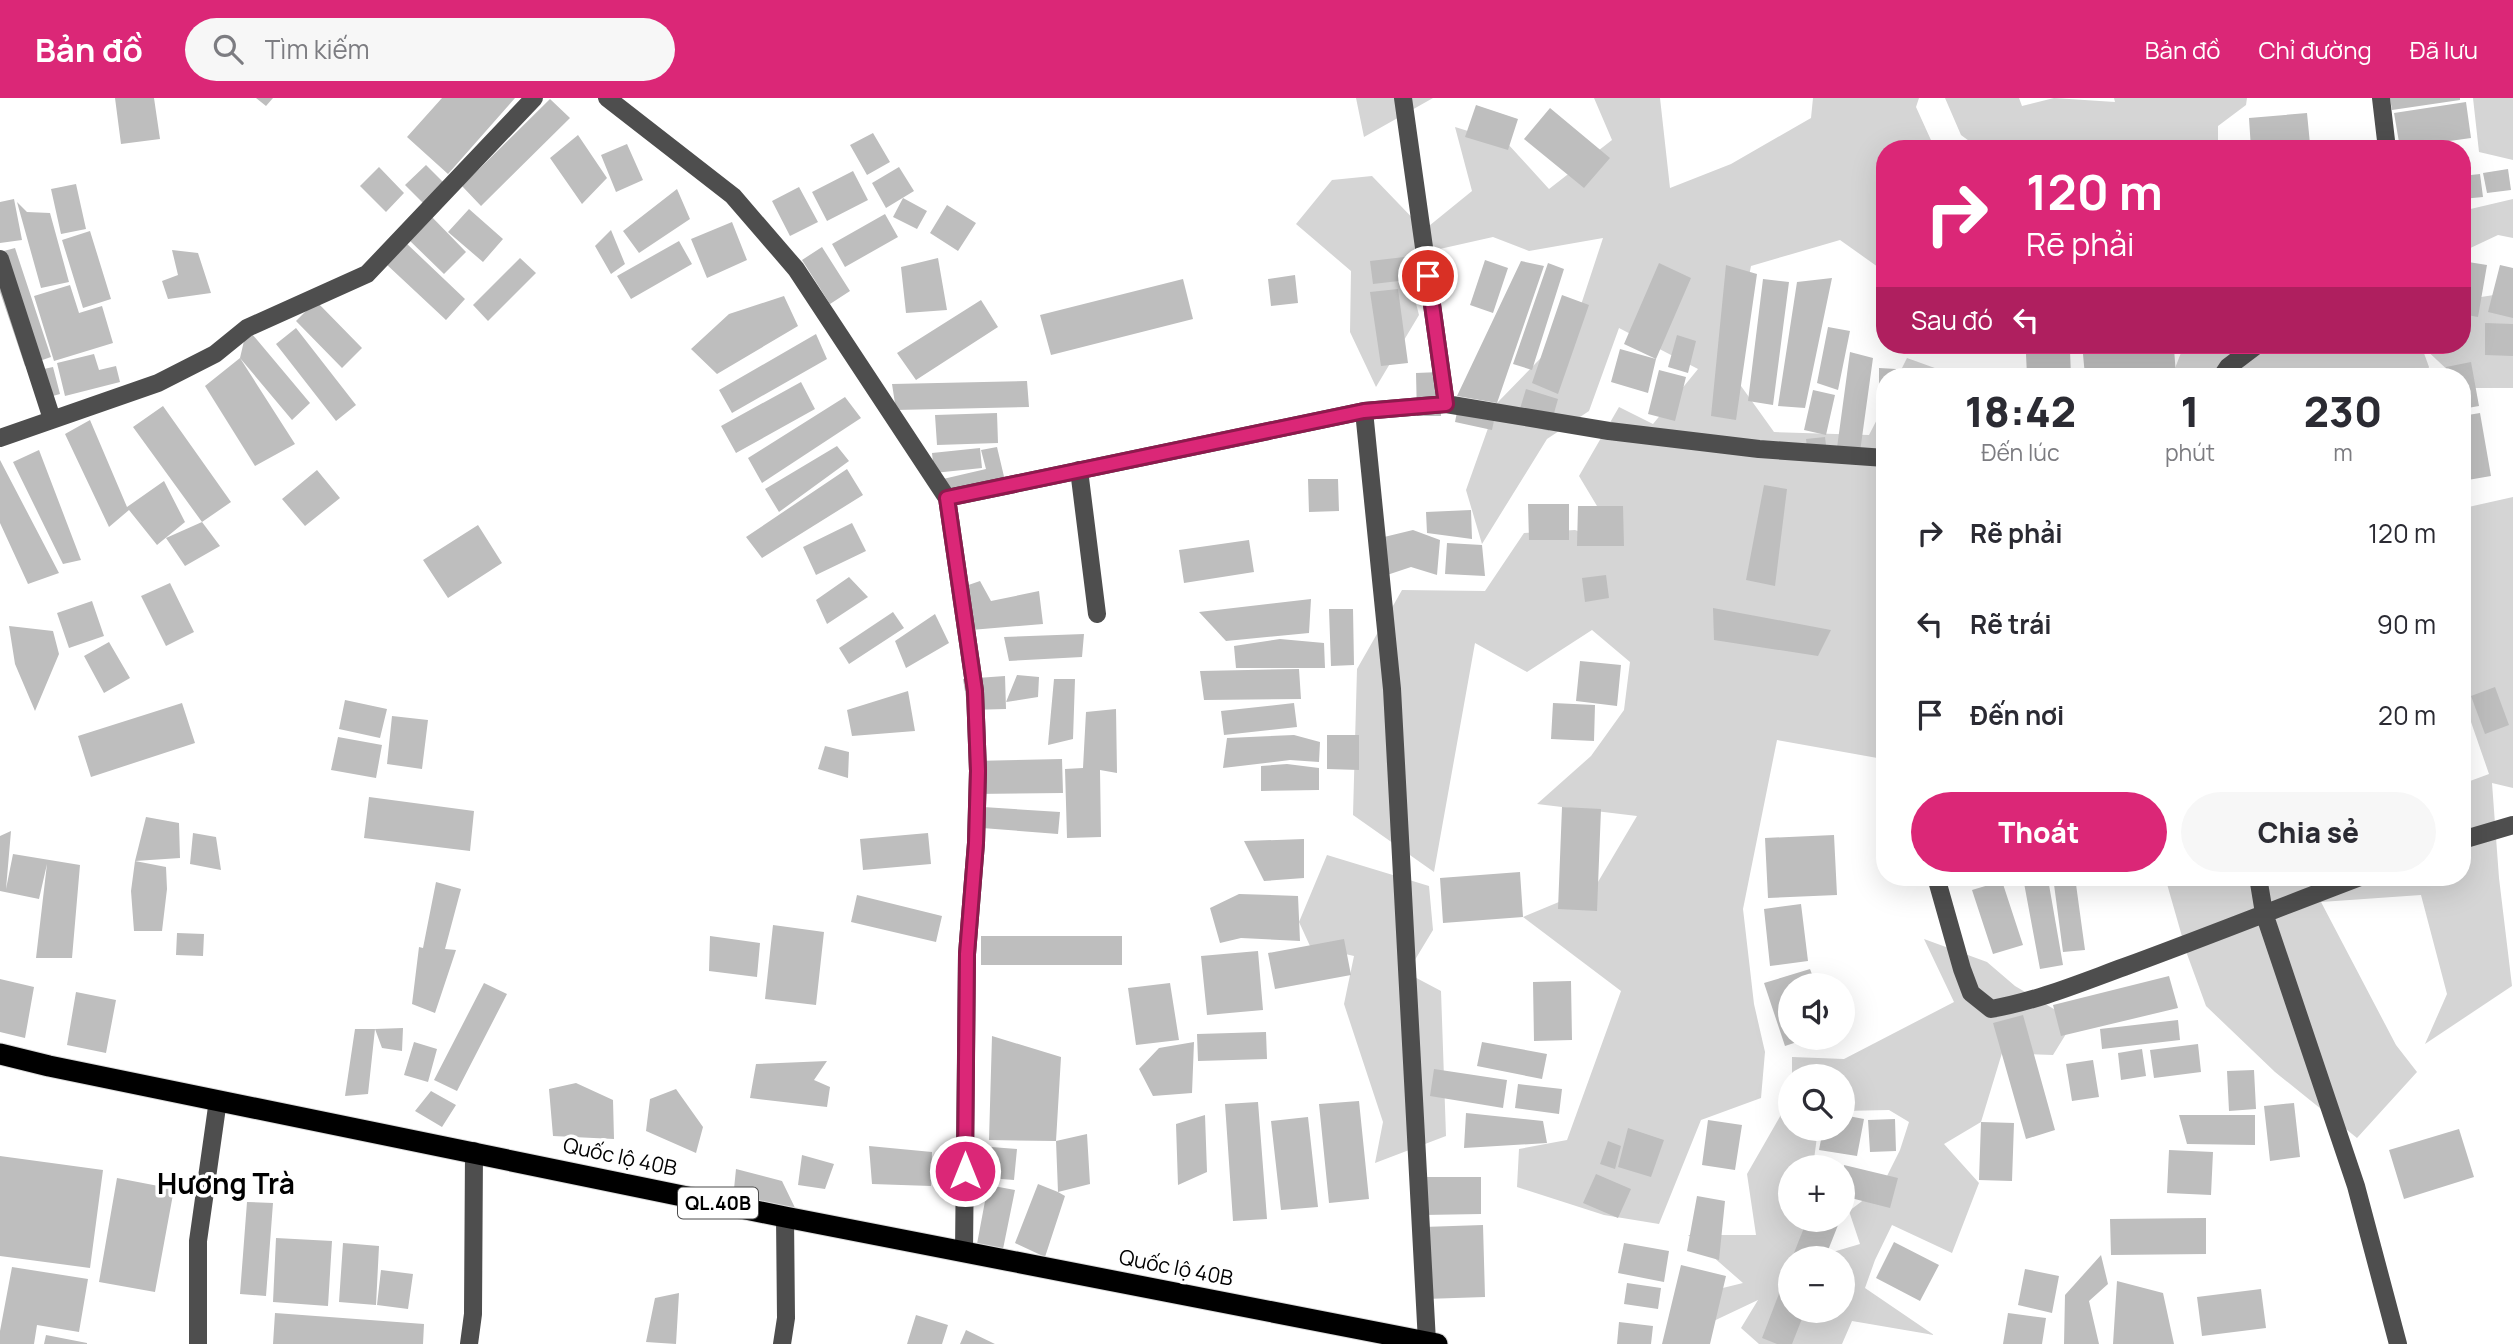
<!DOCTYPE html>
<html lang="vi">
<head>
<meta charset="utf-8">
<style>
	body { margin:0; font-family:Manrope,sans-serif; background:#f7f7f7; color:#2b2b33; height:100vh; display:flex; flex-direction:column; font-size:26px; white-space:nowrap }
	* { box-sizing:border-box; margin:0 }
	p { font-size:23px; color:#7c7c81 }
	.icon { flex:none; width:38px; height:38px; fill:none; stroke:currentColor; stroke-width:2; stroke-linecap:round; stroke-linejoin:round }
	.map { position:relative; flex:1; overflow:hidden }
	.sheet { position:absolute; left:1876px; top:270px; width:595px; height:518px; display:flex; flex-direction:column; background:#fff; border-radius:28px; box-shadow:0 7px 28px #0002 }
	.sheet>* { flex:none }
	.guide { position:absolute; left:1876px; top:42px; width:595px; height:214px; border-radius:28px; box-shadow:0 7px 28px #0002; background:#db2777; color:#fff; overflow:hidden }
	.fabs { position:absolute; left:1778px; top:875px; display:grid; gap:14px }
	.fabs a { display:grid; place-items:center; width:77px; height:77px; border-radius:50%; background:#fff; box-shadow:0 7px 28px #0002; font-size:35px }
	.pin { position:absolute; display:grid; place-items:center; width:60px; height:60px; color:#fff; margin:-30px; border:4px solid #fff; border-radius:50%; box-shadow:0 2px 7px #0007 }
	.me { position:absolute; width:77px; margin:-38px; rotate:0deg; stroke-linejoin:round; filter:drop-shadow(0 0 5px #0008) }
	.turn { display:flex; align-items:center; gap:24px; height:147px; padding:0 35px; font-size:32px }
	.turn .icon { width:91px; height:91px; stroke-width:2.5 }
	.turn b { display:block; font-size:49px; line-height:60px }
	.then { display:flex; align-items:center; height:66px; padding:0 35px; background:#0003; gap:14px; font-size:26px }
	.eta { display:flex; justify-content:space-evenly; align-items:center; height:119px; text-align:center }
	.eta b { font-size:42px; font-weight:800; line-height:49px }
	.action { display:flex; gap:14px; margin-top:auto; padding:14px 35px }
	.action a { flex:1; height:80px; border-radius:42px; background:#db2777; color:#fff; font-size:28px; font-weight:800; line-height:80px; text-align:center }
	.action a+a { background:#f7f7f7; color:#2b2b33 }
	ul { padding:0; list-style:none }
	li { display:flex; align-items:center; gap:21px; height:91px; padding:0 35px }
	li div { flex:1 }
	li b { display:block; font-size:26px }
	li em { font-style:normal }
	header { display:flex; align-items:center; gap:42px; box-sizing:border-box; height:98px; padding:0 35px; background:#db2777; color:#fff }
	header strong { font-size:33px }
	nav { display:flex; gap:38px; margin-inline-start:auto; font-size:24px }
	.search { width:490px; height:63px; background:#f7f7f7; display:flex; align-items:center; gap:18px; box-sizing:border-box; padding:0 24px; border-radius:38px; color:#7c7c81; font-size:26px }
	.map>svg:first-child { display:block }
	.green { fill:#d5d5d5; fill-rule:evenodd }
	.building { fill:#bebebe }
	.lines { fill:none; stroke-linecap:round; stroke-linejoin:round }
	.highway-casing { stroke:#dbdbdb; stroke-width:23 }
	.minor { stroke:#4e4e4e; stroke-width:18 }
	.highway { stroke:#000; stroke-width:21 }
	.route-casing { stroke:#8e194d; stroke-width:18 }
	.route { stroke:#db2777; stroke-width:12 }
	.labels { text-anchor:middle; stroke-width:7; stroke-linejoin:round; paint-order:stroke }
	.shield { fill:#fff; stroke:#4c4c4c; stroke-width:2 }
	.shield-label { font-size:19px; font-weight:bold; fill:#000 }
	.street-label { font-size:21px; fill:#000; stroke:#fff }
	.district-label { font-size:28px; font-weight:bold; fill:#000; stroke:#fff }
</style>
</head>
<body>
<header>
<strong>Bản đồ</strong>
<div class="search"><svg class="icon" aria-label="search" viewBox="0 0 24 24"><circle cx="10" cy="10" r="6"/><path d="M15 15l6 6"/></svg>Tìm kiếm</div>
<nav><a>Bản đồ</a><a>Chỉ đường</a><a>Đã lưu</a></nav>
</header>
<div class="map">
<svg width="2513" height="1246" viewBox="0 0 2513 1246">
	<rect width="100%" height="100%" fill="#fff"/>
	<!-- green -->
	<path class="green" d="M1356,0H1433L1364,39Z
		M1594,0H1660L1670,90L1731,66L1811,20L1813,0H1919L1916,9L1935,51H1885V174L1840,142L1751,168L1731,274L1774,334L1869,337L1885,306V460L1877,462L1883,661L1777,642L1743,811L1754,906L1765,954L1761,1000L1701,1022L1659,1126L1604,1117L1517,1089L1519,1051L1567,1042L1621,893L1523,819L1595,789L1637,718L1537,706L1591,658L1624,612L1630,564L1592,532L1527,574L1475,545L1434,774L1353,717L1357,571L1402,492L1485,493L1524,435L1575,432L1621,448L1579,378L1619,309L1653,326L1698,271L1619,230L1589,313L1547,341L1482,446L1466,392L1497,305L1575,225L1603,140L1529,153L1493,139L1404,159L1419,217L1376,289L1350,234L1351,173L1296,126L1332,82L1372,78L1424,132L1472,93L1455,29L1507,45L1549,91L1612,42Z
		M1945,0H2019L2022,8L2054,0L2115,4L2114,0H2247L2246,7L2218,28V51H1980L1961,37Z
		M2473,0H2513V62L2479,54Z
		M2513,101V140L2498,137L2464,153L2462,157V113Z
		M2513,194V290H2468L2462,278H2454L2421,247L2429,269L2426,278H2172L2184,247H2462V202Z
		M1907,260L1957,278H1898Z
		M2513,399V690L2492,685L2499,780L2512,888L2425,946L2447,896L2421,797L2321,804L2396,947L2417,974L2357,1040L2275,974L2206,908L2187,856L2165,779H2462V686L2489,676L2471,624L2462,540L2464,410Z
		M1327,757L1429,788L1433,832L1407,875L1441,893L1446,1038L1375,1065L1383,1024L1344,906L1354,858L1310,848L1299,824Z
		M1924,841L1987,864L2015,888L2074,923L2053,957L2002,955L1981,1024L1944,1046L1979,1085L1952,1155L1892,1127L1875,1162L1865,1190L1934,1237L1852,1223L1842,1246H1759L1741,1230L1758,1202L1684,1237L1682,1200L1743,1185L1688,1137H1756L1747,1076L1790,1001V1031H1818L1813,1069H1790V1122H1811L1816,1159L1860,1146L1849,1113L1882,1088L1900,1052L1909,1024L1889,1012L1843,1013V978H1792V959L1844,961L1954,904ZM1790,1160H1843V1213H1790Z"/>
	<!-- building -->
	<path class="building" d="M115,0H154L160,41L121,46Z
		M256,0H273L266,8Z
		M442,0H515L448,76L407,39Z
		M2390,0H2460V2L2392,12Z
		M550,1L570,20L481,108L462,88Z
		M2466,4L2471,40L2400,50L2394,15Z
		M1476,7L1518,21L1508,52L1465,39Z
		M1550,10L1610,60L1584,90L1524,41Z
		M2307,15L2310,46L2251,51L2249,20Z
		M873,35L890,64L867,77L850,47Z
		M578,37L607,80L582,106L550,60Z
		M627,46L643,82L616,94L601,57Z
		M426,67L446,87L425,107L405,87Z
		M379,69L404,95L386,114L360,88Z
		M899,69L914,93L886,110L872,85Z
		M2508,71L2511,92L2487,95L2483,75Z
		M853,73L868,102L827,123L812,94Z
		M2480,76L2483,99L2462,101V78Z
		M76,86L86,131L61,136L51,91Z
		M799,89L818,124L790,138L772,103Z
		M677,91L690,121L639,155L623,133Z
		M903,100L927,113L917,131L893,119Z
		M14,101L22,142L0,145V104Z
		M17,104L27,114L50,115L69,184L41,190Z
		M947,107L976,125L958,153L930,135Z
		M469,111L503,141L483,164L448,134Z
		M885,116L898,139L845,169L832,146Z
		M430,117L466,154L444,176L407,140Z
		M732,124L747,162L707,180L691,141Z
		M611,132L625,166L611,176L595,148Z
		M90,133L111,201L83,210L62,142Z
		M679,143L692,166L631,201L617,178Z
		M405,144L465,201L446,222L385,165Z
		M822,149L850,193L830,206L802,162Z
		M15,150L51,259L25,268L0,194V154Z
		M172,152L198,155L211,195L168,201L162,183L178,177Z
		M1413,158L1416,181L1373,186L1370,163Z
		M520,160L536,175L488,223L473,207Z
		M938,160L947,212L906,215L901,169Z
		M1485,162L1508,170L1493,215L1470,207Z
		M1521,163L1544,168L1497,305L1457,298Z
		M2462,163L2487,167L2478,219L2462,216Z
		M1548,165L1564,171L1532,272L1513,266Z
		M1659,165L1691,180L1656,261L1624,246Z
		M1726,167L1757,176L1736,322L1711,318Z
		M2500,167L2513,170V220L2488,214Z
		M1295,177L1298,205L1271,208L1268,181Z
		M1832,180L1805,310L1778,308L1797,184Z
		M1183,181L1193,221L1051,257L1040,217Z
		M1763,181L1789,184L1773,307L1748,303Z
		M70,187L79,215L102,208L113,245L54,263L34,198Z
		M1398,191L1408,265L1381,268L1370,194Z
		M1562,197L1589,207L1558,296L1532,285Z
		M784,198L798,228L717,276L691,251L729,216Z
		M981,202L998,229L916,282L897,255Z
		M316,203L362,250L342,270L296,223Z
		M2485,225L2513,226V258L2485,257Z
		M1828,229L1850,233L1838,292L1817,285Z
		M247,230L310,305L292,322L240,260L295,346L255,368L205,288L240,260Z
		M296,230L356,307L336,323L276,246Z
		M816,236L827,261L732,315L719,292Z
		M1677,237L1696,243L1688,275L1668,269Z
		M2174,250L2176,278H2085L2083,256Z
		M1620,251L1656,261L1648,295L1611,284Z
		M2070,253L2071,278H2027L2026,256Z
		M1850,254L1873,260L1859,361L1836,357Z
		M94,256L99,272L116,268L120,284L65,298L57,265Z
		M2471,264L2479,308L2462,311V278H2448L2446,269Z
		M53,269L60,296L38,302L30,274Z
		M1879,270L1896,271V278H1885V288H1879Z
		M2364,270L2368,278H2347Z
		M1659,272L1686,279L1675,323L1648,316Z
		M1440,274L1441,318H1417L1416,275Z
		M1027,283L1029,309L896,312L892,286Z
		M801,284L815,311L736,355L721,328Z
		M1526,291L1558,301L1549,333L1516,324Z
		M1813,292L1835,297L1826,337L1804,332Z
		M845,299L861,320L762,385L748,360Z
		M1459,304L1496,313L1492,332L1455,324Z
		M163,308L231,404L202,424L133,329Z
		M997,315L998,345L937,347L935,317Z
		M2480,315L2491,378L2462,383V318Z
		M90,322L127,409L164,383L185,424L157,447L129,412L109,429L65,336Z
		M1825,339L1827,355L1808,357L1806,341Z
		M837,348L849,363L779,414L765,391Z
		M997,349L1006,387L948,400L943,381L986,371L981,352Z
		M980,350L982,370L934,375L932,355Z
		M39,352L81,462L63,466L13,364Z
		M0,362L59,475L28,486L0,425Z
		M847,371L863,397L762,460L746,439Z
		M317,372L340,400L305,428L282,401Z
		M1308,381H1338L1339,413L1309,414Z
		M1764,387L1787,391L1775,488L1746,482Z
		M1528,406H1569V442H1529Z
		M1578,408H1623L1624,448H1577Z
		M1471,412L1472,441L1427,435L1426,414Z
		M202,424L220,448L185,468L166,440Z
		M852,425L866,453L816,477L803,449Z
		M478,427L502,465L448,500L423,462Z
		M1413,432L1440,442L1437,477L1411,469L1375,481L1380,440Z
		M1249,442L1254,474L1184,485L1179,452Z
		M1447,445L1482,447L1485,478L1445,476Z
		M1606,477L1609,500L1585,504L1582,480Z
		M849,479L868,499L827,526L816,502Z
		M980,483L991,503L1039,493L1043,526L959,533L954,492Z
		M170,485L194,534L166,548L141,498Z
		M1311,501L1309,535L1226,543L1199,514Z
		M92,503L104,538L69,550L57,515Z
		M1713,510L1831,532L1818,558L1714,542Z
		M1329,511H1353L1354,567L1331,568Z
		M893,514L904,530L849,566L839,550Z
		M935,516L949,545L906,570L895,543Z
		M9,528L53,533L59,556L35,613L15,566Z
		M1084,536L1082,559L1009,563L1004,539Z
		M1280,541L1324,545L1325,570H1236L1234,548Z
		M109,544L130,580L104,595L84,558Z
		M1580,563L1621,567L1617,608L1576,603Z
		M1299,571L1301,601L1204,602L1200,573Z
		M1017,577L1039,579L1038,599L1006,604Z
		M1005,578L1006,611L968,612L963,581Z
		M1054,581H1075L1073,641L1048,647Z
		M2495,589L2509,627L2485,636L2471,598Z
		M908,593L915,633L852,638L847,612Z
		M345,602L387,611L380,640L339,631Z
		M182,605L195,645L91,679L78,638Z
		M1294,605L1297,629L1224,637L1221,613Z
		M1553,605L1595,607L1594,643L1551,641Z
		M1116,611L1117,675L1100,672L1101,739L1067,740L1065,671L1083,670L1086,614Z
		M392,618L428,622L422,671L387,666Z
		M1294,637L1320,644L1319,664L1290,662L1223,670L1227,640Z
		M1327,637H1359V672L1327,671Z
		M338,639L382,647L376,680L331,672Z
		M825,648L849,654L848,680L818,671Z
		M1062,661L1063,695L973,696L972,663Z
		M1287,666L1319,670V692L1261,693V668Z
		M369,699L474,713L470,753L364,740Z
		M983,709L1060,714L1058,736L982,730Z
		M1562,709L1601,711L1597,813L1558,811Z
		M146,719L179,725L180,760L135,763Z
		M11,733L6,791L13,756L80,767L72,860H36L47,766L39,801L0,793V738Z
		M193,735L216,739L221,772L190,766Z
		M928,735L931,766L863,772L860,741Z
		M1834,737L1837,797L1768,800L1765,740Z
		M1304,741V780L1264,783L1244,743Z
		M135,763L166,769L167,791L162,833H134L131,793Z
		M1520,774L1523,819L1443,825L1440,780Z
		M2053,779H2075L2085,852L2063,854Z
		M2146,779H2163V780L2147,784Z
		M2048,781L2063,867L2040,871L2024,785Z
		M2002,783L2023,847L1993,856L1972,792Z
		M436,784L461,791L445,851L456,852L435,915L412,906L419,849L423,850Z
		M1239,796L1298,798L1300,843L1241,840L1220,845L1210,810Z
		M857,797L942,818L936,844L851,824Z
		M1801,806L1808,863L1770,868L1764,811Z
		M773,827L824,834L816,907L765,901Z
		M177,835L204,836L203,858L176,857Z
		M710,838L760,845L757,879L709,873Z
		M981,838H1122V867H981Z
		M1344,841L1351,877L1275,891L1268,855Z
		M1258,853L1263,912L1207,917L1201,858Z
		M1810,871L1816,887H1790V940H1809L1785,948L1764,885Z
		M2169,878L2178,910L2061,938L2053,907Z
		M0,881L34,889L25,940L0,934Z
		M1571,883L1572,942L1534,943L1533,884Z
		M484,885L507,896L457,993L434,982Z
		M1170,885L1179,942L1136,947L1128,890Z
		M76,894L116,902L106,955L67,947Z
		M2023,917L2055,1032L2026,1041L1993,925Z
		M2178,922L2180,942L2102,951L2100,931Z
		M403,930L402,953L382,950L375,931Z
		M355,931H375L368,996L345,998Z
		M1266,934L1267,961L1198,963L1197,936Z
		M992,938L1061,959L1056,1043L989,1042Z
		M414,944L437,951L428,984L404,977Z
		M1194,944L1192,995L1153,998L1139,971L1159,950Z
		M1482,944L1547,956L1542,981L1477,968Z
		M2198,946L2201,974L2154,980L2150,952Z
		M2142,951L2146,978L2121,982L2118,955Z
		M2093,962L2099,999L2072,1003L2066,966Z
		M827,963L814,982L830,989L827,1009L750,1000L756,966Z
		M1434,971L1507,982L1503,1010L1430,998Z
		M2254,972L2256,1011L2229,1013L2227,973Z
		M576,985L613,1002L614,1041L553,1038L549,991Z
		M1518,986L1562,991L1559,1016L1515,1010Z
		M676,991L703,1029L696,1055L646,1033L650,1001Z
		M431,993L456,1007L442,1029L415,1013Z
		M1359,1003L1369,1101L1329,1105L1319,1006Z
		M1258,1004L1267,1121L1233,1123L1225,1006Z
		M2294,1005L2300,1059L2270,1063L2264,1008Z
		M1466,1015L1543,1023L1547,1045L1464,1050Z
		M1205,1017L1207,1074L1178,1087L1176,1026Z
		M1843,1017L1864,1021L1857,1058L1819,1052L1823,1031H1843Z
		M2179,1017H2255V1047L2187,1046Z
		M1308,1019L1318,1109L1281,1112L1271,1023Z
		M1895,1021L1896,1053L1870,1054L1868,1022Z
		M1708,1022L1742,1027L1735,1072L1702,1067Z
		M1981,1024L2014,1025L2012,1083L1979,1082Z
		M1628,1030L1664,1042L1651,1079L1618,1069Z
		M2459,1031L2474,1079L2404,1101L2389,1052Z
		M1087,1036L1090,1086L1058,1094L1065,1098L1045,1159L1015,1145L1038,1086L1058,1094L1056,1043Z
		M1608,1043L1621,1048L1615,1071L1600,1066Z
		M965,1047L1017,1051L1014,1082L963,1078Z
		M869,1048L932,1054L931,1088L872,1086Z
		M2169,1052L2213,1054L2211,1097L2167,1095Z
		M802,1057L834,1066L825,1091L798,1087Z
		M0,1058L103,1072L90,1170L0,1158Z
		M1844,1067L1898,1080L1890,1110L1843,1098Z
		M736,1071L782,1083L798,1116L733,1101Z
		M1596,1076L1631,1091L1618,1120L1583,1105Z
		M1422,1079H1481V1116L1423,1117Z
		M117,1080L174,1091L155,1194L99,1184Z
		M988,1087L1015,1092L1003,1151L977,1146Z
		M1697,1098L1725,1103L1719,1162L1687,1153Z
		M247,1104L273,1105L266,1198L240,1196Z
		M2206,1120V1156L2111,1157L2110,1121Z
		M1807,1122H1840L1825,1160H1792Z
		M1483,1127L1485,1199L1425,1201L1423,1129Z
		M276,1140L332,1143L328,1208L273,1204Z
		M1894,1144L1939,1167L1920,1203L1876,1180Z
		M343,1145L379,1148L376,1207L339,1204Z
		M1624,1145L1669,1153L1664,1184L1618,1175Z
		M2101,1157L2108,1186L2089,1203L2099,1246H2064L2065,1197Z
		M1681,1167L1726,1178L1710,1246H1662Z
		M1790,1167V1213H1805L1792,1246H1777L1762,1240Z
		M12,1169L88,1181L79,1234L37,1227L34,1246H0V1233Z
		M2025,1171L2059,1178L2052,1215L2018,1207Z
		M381,1172L413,1176L408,1211L377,1207Z
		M2117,1183L2163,1195L2174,1246H2113Z
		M1627,1185L1661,1190L1658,1211L1624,1206Z
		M2261,1191L2266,1230L2202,1238L2197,1199Z
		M679,1195L676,1246L646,1244L655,1200Z
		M275,1215L424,1226L423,1246H273Z
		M2008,1215L2046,1220L2042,1246H2003Z
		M916,1217L948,1227L942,1246H907Z
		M1619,1224L1653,1228L1651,1246H1617Z
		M966,1232L995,1246H960Z
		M46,1237L87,1245V1246H44Z"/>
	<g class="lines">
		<defs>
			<path id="highway" d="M0,956L49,968L785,1119L1437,1246"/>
		</defs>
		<!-- highway casing -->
		<use href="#highway" class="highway-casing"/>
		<!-- minor -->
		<path class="minor" d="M607,0L733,98L796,171L947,400L1364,313L1446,306L1403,0
			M2381,0L2387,51
			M0,161L52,321
			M2222,278L2228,269L2257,247
			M1446,306L1609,333L1759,351L1885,360
			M1364,313L1392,591L1427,1244
			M0,340L158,285L215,256L247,230L367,176L534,0
			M1079,372L1097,516
			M947,400L975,593L978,673L976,745L967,856L964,1154
			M2462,742L2513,727
			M1936,779L1962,871L1971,895L1991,911C2037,903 2080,885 2124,869C2203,840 2281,809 2360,779
			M2258,779L2264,815L2356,1088L2398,1246
			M198,1246V1143L218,1002
			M469,1246L473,1216L474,1053
			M782,1246L786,1220L785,1119"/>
		<!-- highway -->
		<use href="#highway" class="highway"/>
	</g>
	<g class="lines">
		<defs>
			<path id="route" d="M965,1073L967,856L976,745L978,673L975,593L947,400L1364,313L1446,306L1428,178"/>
		</defs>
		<!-- route casing -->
		<use href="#route" class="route-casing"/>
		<!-- route -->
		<use href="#route" class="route"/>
	</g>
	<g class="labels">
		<!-- shield labels -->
		<rect class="shield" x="678" y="1089.5" width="80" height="31" rx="5"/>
		<g class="shield-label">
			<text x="718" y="1112">QL.40B</text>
		</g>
		<!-- street labels -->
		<g class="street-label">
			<text transform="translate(620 1059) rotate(12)" y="7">Quốc lộ 40B</text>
			<text transform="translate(1176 1170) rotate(11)" y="7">Quốc lộ 40B</text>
		</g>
		<!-- district labels -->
		<g class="district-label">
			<text x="226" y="1096">Hương Trà</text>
		</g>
	</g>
</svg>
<div class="fabs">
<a><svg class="icon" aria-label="sound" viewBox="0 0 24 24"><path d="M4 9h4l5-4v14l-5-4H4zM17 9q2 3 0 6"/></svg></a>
<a><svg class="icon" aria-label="search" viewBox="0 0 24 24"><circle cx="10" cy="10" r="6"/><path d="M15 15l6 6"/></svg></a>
<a>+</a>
<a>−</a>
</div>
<div class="pin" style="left:1428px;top:178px;background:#d93025"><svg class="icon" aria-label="arrive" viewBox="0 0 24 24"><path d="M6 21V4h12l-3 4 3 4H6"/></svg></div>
<svg class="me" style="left:965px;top:1073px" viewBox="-20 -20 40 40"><circle r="17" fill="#db2777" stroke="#fff" stroke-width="3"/><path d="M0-11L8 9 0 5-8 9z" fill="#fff"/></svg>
<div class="guide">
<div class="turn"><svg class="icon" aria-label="right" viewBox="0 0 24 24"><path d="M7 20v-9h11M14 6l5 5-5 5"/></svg><div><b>120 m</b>Rẽ phải</div></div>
<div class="then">Sau đó<svg class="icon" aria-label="left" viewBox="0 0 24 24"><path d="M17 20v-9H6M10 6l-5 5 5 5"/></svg></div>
</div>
<section class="sheet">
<div class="eta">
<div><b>18:42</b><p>Đến lúc</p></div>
<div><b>1</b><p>phút</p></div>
<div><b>230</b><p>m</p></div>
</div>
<ul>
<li><svg class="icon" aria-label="right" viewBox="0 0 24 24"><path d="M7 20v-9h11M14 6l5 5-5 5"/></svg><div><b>Rẽ phải</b></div><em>120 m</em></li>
<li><svg class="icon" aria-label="left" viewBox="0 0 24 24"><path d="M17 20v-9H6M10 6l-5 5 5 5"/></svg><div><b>Rẽ trái</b></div><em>90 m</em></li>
<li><svg class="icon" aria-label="arrive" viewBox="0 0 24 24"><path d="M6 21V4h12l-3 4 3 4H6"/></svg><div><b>Đến nơi</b></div><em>20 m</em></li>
</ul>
<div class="action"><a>Thoát</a><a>Chia sẻ</a></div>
</section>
</div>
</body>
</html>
